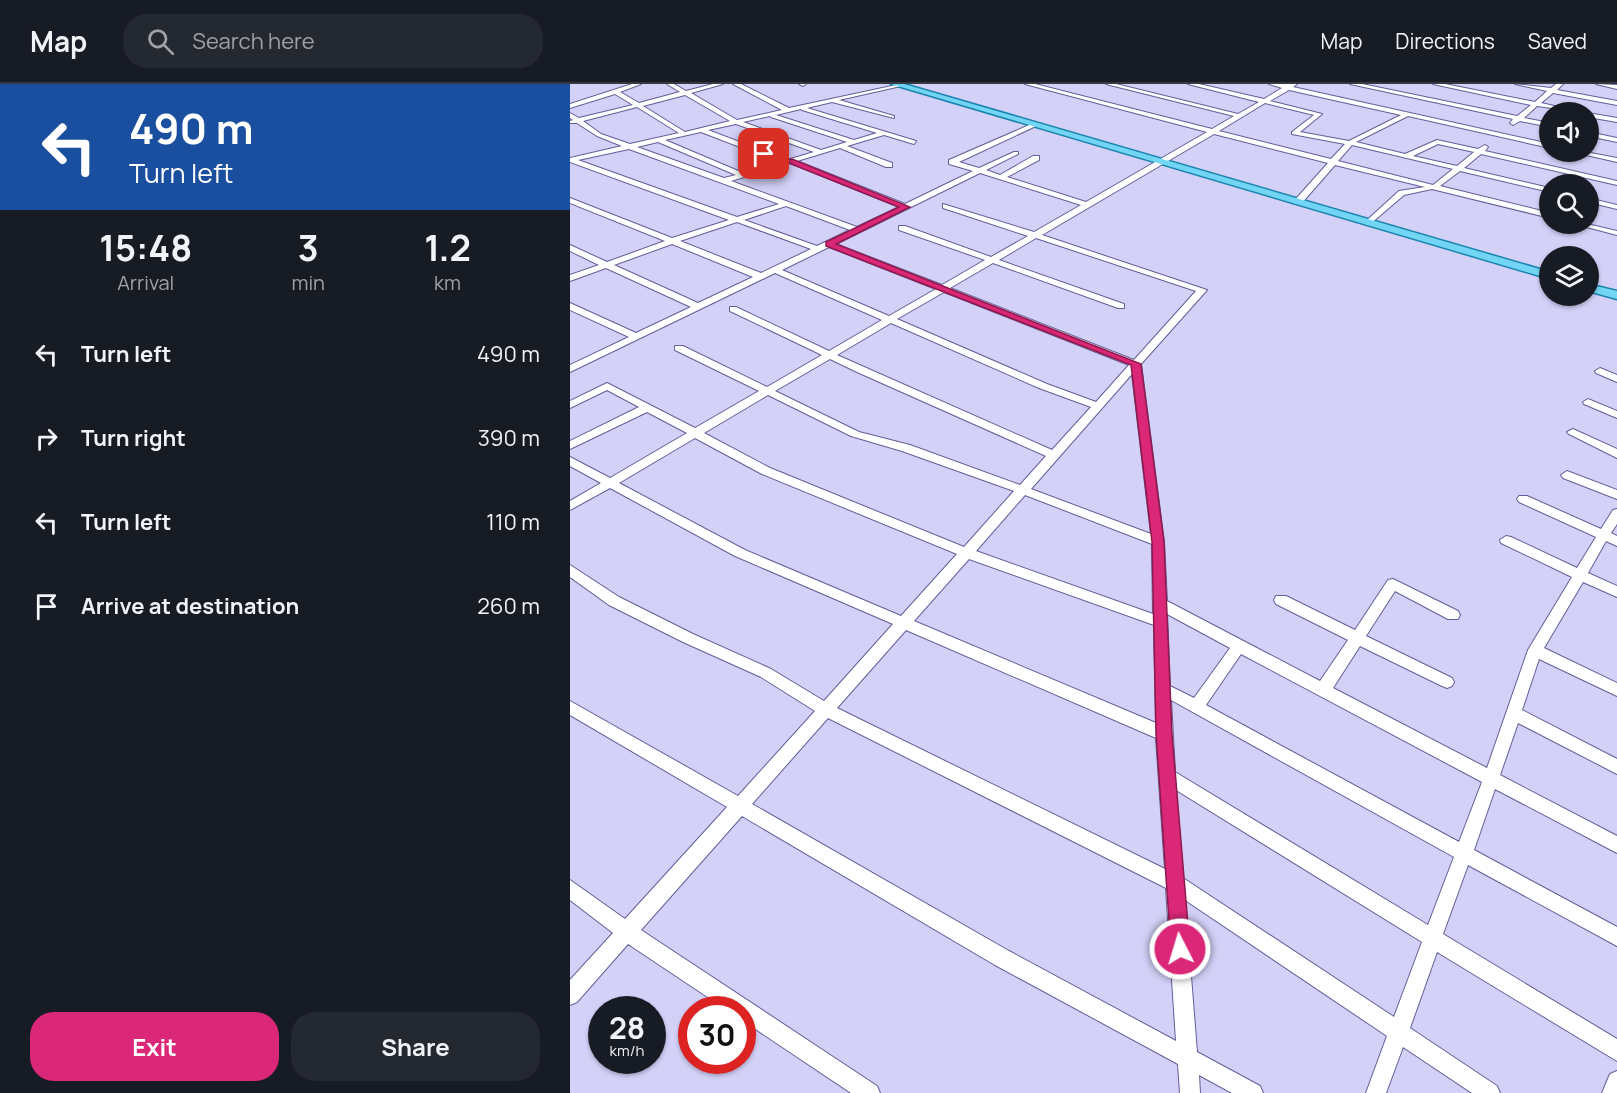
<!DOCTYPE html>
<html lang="en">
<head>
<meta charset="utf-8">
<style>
	body { margin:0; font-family:Manrope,sans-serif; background:#242831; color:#f1f3f6; height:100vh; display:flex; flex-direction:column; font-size:22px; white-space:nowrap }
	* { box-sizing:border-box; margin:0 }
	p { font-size:20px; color:#9ea1a6 }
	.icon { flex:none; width:33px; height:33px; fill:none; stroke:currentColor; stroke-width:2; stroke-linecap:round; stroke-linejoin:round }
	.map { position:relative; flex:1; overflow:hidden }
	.drawer { display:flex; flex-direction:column; background:#171b24; width:570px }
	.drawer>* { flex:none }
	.banner { background:#1a4fa0; color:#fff; overflow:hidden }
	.fabs { position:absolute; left:969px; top:18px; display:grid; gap:12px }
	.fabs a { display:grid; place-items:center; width:60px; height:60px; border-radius:50%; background:#171b24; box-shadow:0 2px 4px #0004; font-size:30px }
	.speed { position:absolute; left:18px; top:912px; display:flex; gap:12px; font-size:30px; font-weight:700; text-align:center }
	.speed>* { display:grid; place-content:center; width:78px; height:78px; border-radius:50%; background:#171b24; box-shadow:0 2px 4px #0004; line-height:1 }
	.speed small { font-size:15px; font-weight:400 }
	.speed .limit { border:9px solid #d22; background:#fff; color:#111 }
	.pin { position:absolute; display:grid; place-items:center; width:51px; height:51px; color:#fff; margin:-26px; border-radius:12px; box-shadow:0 3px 9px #0006 }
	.me { position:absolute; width:66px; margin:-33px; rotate:355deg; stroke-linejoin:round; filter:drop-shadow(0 0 4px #0008) }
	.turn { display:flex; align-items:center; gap:21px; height:126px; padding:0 30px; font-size:27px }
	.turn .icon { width:78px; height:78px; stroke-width:2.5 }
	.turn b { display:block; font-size:42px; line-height:51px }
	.eta { display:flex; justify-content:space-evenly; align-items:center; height:102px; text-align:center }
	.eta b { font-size:36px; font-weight:700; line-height:42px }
	.action { display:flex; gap:12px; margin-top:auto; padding:12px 30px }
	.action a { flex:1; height:69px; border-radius:24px; background:#db2777; color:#fff; font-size:24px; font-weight:700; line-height:69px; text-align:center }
	.action a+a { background:#242831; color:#f1f3f6 }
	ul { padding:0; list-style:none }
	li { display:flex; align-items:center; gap:18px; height:84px; padding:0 30px }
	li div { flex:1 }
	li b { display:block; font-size:22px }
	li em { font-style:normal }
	header { display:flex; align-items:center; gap:36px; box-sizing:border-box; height:84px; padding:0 30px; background:#171b24; border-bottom:2px solid #363941 }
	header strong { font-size:28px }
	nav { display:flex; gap:33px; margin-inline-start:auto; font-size:21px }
	.search { width:420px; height:54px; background:#242831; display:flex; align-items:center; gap:15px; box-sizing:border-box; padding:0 21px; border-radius:24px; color:#9ea1a6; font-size:22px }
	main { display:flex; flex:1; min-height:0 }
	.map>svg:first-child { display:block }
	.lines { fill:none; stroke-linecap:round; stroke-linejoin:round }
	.minor-casing { stroke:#635e97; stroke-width:2 }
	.major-casing { stroke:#1a84ae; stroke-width:3 }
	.minor { fill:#fff; fill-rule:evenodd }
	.major { fill:#73d5f4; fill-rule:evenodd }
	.route { fill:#db2777; stroke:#8e194d; stroke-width:1.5 }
</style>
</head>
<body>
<header>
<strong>Map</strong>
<div class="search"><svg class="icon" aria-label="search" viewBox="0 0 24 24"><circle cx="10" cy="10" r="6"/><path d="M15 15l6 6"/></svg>Search here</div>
<nav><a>Map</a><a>Directions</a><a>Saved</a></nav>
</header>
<main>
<section class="drawer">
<div class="banner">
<div class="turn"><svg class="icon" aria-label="left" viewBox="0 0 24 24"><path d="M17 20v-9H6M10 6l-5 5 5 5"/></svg><div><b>490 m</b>Turn left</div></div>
</div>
<div class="eta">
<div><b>15:48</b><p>Arrival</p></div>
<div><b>3</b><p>min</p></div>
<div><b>1.2</b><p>km</p></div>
</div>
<ul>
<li><svg class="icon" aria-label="left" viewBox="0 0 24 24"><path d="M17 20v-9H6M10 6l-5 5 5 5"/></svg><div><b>Turn left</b></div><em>490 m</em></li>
<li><svg class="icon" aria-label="right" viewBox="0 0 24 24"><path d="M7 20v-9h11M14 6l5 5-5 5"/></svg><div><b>Turn right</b></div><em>390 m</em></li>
<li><svg class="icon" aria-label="left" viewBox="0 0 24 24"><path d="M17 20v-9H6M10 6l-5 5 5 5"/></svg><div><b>Turn left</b></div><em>110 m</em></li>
<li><svg class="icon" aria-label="arrive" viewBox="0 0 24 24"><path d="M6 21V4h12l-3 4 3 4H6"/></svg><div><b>Arrive at destination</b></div><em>260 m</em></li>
</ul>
<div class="action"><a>Exit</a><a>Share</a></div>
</section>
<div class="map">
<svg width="1047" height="1009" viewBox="0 0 1047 1009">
	<rect width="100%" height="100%" fill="#d3d1f8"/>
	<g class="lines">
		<defs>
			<path id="minor" d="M62,0H71L50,8L69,19L110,8L97,0H104L116,7L143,0H153L121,9L167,36L212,26L163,0H171L219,24L331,0V2L269,16L324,32V34L262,18L237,24L346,57L344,60L314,51L277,62L322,79V83H316L270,64L227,77L335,120L403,87L379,80V76L464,39L466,42L389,78L409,84L444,68H448V70L416,86L430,91L463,72H469V76L437,93L516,118L637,48L455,0H465L642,45L664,32L536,0H546L668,30L689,18L618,0H629L694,15L712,4L699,0H727L723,3L980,60V64L838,32L786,58L835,70L867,56L908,65L915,61L918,63L915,67L1047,97V101L911,70L894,84L980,104V108L890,87L870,102L980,129V134L862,105L834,111L799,141H796V137L829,107L855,103L765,81L731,120H725V116L758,79L644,50L472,151L637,206L571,280L594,458L597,517L750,597L778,556L706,520L704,516L706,512H716L785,546L818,496L823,495L888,527L890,531L888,535H878L825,507L796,552L882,594L884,598L882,602L877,604L872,602L790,562L763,604L917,684L958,566L1002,493L931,459L930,456L936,452L941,453L1007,484L1026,453L949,418L947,415L949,412H957L1031,445L1043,426L1047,425V440L1041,449L1047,452V462L1036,457L1018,489L1047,502V513L1013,498L974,564L1047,599V612L969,575L952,626L1047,675V690L948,639L930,691L1047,752V769L925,705L904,766L1047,843V862L898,781L873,850L1047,955V977L867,868L840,944L927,1002L930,1009H902L833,963L816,1009H796L817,952L615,816L627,968L690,1002L693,1009H662L629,991L630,1009H610L608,980L425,881L172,732L71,846L307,1002L310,1009H281L172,936V926H157L58,860L7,918L0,921V896L43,849L0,816V796L55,835L157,723L0,631V617L168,712L245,627L191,593L113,558L39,521L0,493V481L49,513L123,550L201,585L254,617L323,540L165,472L40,404L0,426V417L31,399L0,382V373L40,394L117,349L77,328L0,365V357L69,323L37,306L0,324V317L37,299L125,344L189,307L105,266V262H113L197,303L252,271L160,227V223H166L259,267L312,236L205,189L0,288V281L59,253L0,226V219L66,249L121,223L36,184L0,197V191L29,181L0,167V161L37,178L95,157L0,119V114L102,154L159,136L0,78V74L52,62L27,52L7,39H0V37L3,36L0,34V29L9,34L63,21L45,10L0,24V20ZM719,6L831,31L779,57L730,48L752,30L700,17ZM115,11L160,37L115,48L73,22ZM695,19L744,31L722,48V50L775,60L761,75L649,47ZM67,23L109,49L60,60L31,50L13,37ZM231,25L232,26L307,49L284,56L206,31ZM200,32L201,33L277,58L251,66L173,38ZM166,40L244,68L217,76L138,46ZM131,48L209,78L173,89L95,56ZM88,58L166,91L154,94L67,63ZM868,60L904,68L887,82L843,72ZM782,61L883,85L863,101L768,77ZM59,65L209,120L167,133L8,76ZM220,79L329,123L287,143L161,97ZM410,89L511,121L464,148L373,120V124L458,152L421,173L335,142H329V146L415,176L372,201L266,160ZM216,122L280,146L247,162L174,136ZM167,138L241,165L191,189L110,157ZM466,154L626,207L564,276L380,204L423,179L548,224H554V220L429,176ZM102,160L183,193L128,219L44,181ZM259,163L366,205L319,232L212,186ZM374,208L559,281L526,318L477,300L327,235ZM321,239L469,304L521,323L482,366L267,271ZM260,275L287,288L476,372L450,401L340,361L289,348L205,307ZM562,290L581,450L461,405ZM198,311L281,352L332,367L444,407L394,463L200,384L134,349ZM125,354L192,390L387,470L331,532L175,466L49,399ZM455,411L582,460L583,530L406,467ZM399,475L584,541L586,639L344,537ZM597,530L660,564L624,614L600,602ZM336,546L586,654L595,785L267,624ZM671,570L912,698L889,758L636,621ZM601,616L884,773L858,841L605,688ZM258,634L596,804L606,957L439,867L182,720ZM606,706L852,858L824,933L613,794Z
				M229,0H236L233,2Z
				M780,0H792L947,32L961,21L863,0H875L965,18L977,7L945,0L981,4L986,0H993L987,6L1047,17V21L983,9L971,19L1011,28L967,22L954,34L980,39V43L950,37L943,41L940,39L943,35Z
				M1026,0L1047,1V5Z
				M1018,29L1047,34V38L1018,33Z
				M1018,48L1047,54V58L1018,52Z
				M1003,68H1015L1047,74V78Z
				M1018,114L1047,121V125L1018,118Z
				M1005,140H1017L1047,147V151Z
				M1030,284L1047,291V298L1026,289L1025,287Z
				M1018,315L1047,327V334L1014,320L1013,318Z
				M1003,345L1047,365V374L999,350L997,348Z
				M997,387L1047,406V415L993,394L991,391Z
				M1047,987V1009H1032L1040,990Z"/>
			<path id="major" d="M321,0H334L980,188V195Z
				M1018,200L1047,207V215L1018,207Z"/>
		</defs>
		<!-- minor casing -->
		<use href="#minor" class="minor-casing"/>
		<!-- major casing -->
		<use href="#major" class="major-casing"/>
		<!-- minor -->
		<use href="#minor" class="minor"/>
		<!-- major -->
		<use href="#major" class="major"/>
	</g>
	<!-- route -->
	<path class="route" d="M194,68L216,76L222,75L340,123L266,160L571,280L594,458L602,650L620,865L617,872L610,874L603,872L601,865L586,650L582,458L561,281L256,162V158L329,123L219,79L213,80L192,72Z"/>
</svg>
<div class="fabs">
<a><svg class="icon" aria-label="sound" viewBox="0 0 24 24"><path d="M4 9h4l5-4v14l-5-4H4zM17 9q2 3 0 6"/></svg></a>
<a><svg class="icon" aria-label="search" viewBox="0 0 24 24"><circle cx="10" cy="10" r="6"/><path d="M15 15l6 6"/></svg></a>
<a><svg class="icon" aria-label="layers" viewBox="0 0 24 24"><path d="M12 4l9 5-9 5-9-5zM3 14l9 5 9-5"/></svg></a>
</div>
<div class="speed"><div>28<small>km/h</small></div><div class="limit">30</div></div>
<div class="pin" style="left:194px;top:70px;background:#d93025"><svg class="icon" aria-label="arrive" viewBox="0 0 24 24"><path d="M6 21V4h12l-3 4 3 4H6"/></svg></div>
<svg class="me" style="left:610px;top:865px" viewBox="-20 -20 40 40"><circle r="17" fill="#db2777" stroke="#fff" stroke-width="3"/><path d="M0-11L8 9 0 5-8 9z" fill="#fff"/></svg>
</div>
</main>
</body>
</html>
